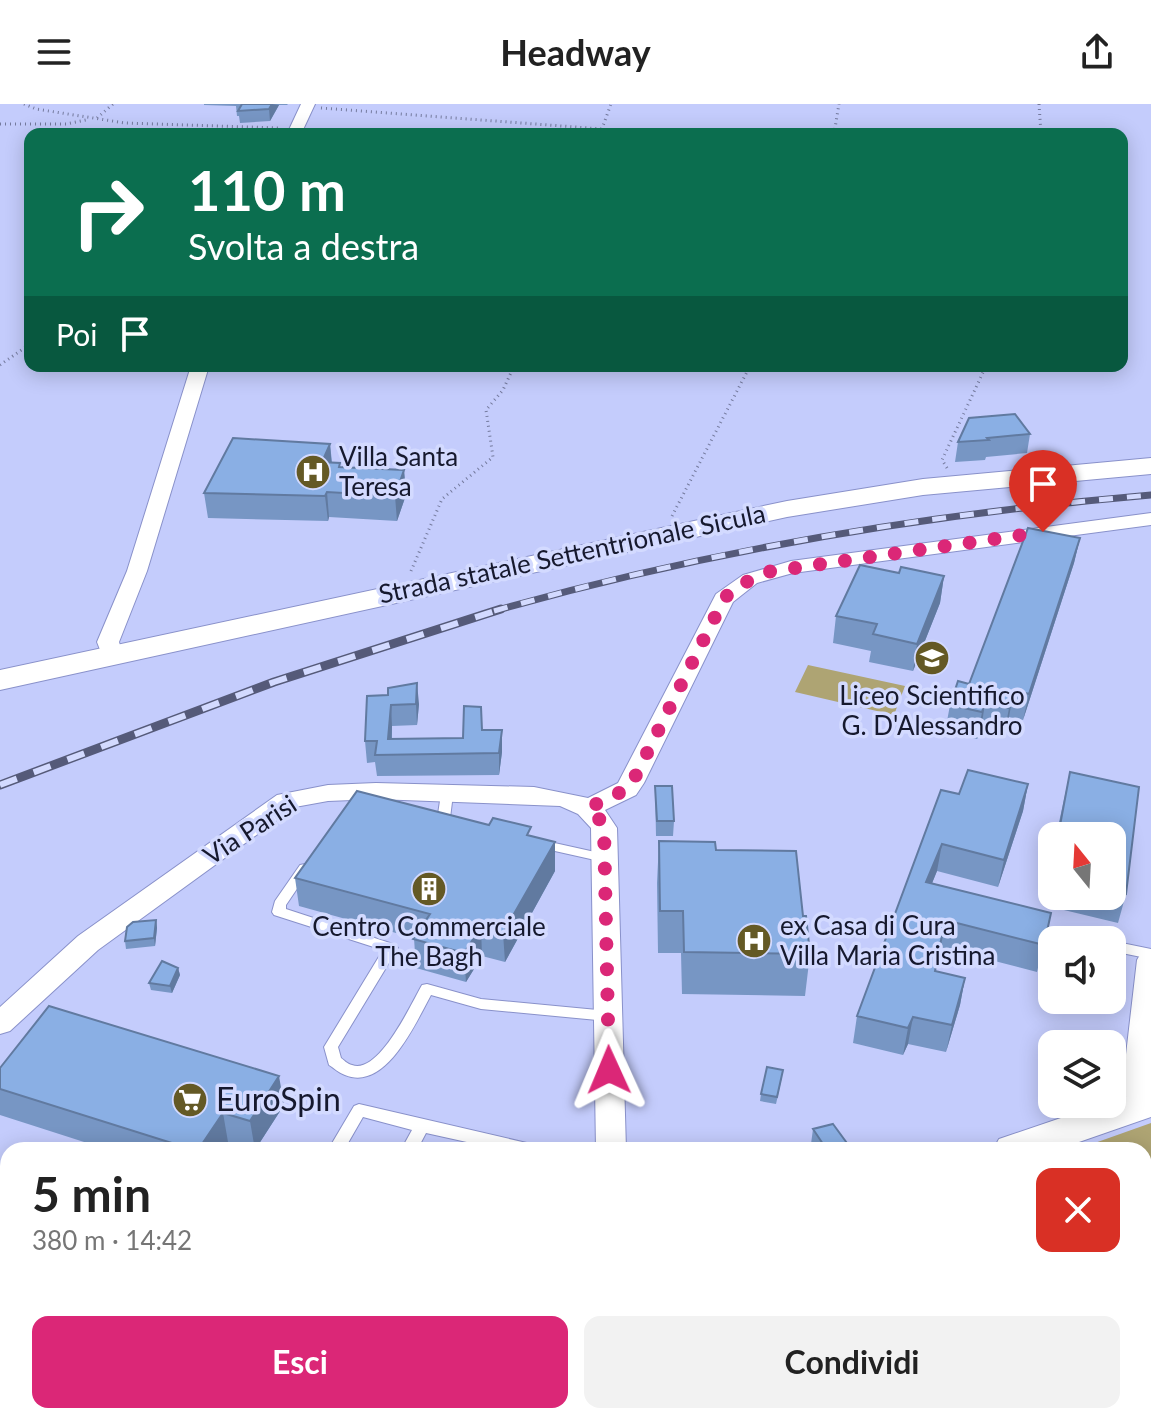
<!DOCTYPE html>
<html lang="it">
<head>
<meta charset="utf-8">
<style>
	body { margin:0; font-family:Lato,sans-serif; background:#f2f2f2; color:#222; height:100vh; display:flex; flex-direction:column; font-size:30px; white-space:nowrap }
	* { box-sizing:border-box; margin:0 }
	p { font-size:26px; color:#767676 }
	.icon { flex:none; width:44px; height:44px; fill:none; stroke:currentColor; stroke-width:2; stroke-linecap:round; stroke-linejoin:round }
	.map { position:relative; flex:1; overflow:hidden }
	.drawer { position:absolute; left:0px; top:1038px; width:1152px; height:282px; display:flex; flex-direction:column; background:#fff; border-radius:24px 24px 0 0; box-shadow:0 4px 20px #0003 }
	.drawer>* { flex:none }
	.banner { position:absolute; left:24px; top:24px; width:1104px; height:244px; border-radius:16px; box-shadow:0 4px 20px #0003; background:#0b6e4f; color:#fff; overflow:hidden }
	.needle { width:52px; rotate:342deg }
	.buttons { position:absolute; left:1038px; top:718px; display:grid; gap:16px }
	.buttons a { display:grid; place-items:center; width:88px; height:88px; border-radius:16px; background:#fff; box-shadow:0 4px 20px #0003; font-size:40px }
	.pin { position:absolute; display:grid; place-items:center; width:68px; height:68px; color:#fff; margin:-82px -34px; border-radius:50% 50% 50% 0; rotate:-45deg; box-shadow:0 0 8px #0007 }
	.pin .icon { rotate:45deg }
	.me { position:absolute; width:88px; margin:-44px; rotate:359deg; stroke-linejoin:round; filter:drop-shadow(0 0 6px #0008) }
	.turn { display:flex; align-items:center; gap:28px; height:168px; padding:0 32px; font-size:36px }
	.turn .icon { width:104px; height:104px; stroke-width:2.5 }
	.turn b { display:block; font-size:56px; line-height:68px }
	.then { display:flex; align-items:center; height:76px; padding:0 32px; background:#0003; gap:16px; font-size:30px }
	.round { display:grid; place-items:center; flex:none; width:84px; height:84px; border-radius:16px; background:#f2f2f2 }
	.headline { display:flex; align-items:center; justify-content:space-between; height:136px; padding:0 32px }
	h1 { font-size:48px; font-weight:700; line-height:60px }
	.button { display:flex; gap:16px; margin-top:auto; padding:16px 32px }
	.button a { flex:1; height:92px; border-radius:16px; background:#db2777; color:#fff; font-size:32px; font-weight:700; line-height:92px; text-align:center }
	.button a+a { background:#f2f2f2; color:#222 }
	header { display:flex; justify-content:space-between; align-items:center; height:104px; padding:0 32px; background:#fff; font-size:36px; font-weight:700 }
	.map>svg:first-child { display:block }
	.green { fill:#aea473 }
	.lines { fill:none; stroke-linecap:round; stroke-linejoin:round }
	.service-casing { stroke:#8991ca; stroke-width:2 }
	.minor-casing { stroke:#8991ca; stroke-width:2 }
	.tertiary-casing { stroke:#8991ca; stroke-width:2 }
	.secondary-casing { stroke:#8991ca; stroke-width:2 }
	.path-far1 { stroke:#747a9d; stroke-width:3; stroke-dasharray:1 4; stroke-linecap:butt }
	.path { stroke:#747a9d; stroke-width:5; stroke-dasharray:3 8; stroke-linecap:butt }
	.service { fill:#fff; fill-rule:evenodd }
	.minor { fill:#fff; fill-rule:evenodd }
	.tertiary { fill:#fff; fill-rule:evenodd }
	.secondary { fill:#fff; fill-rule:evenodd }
	.rail-far1-casing { stroke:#555a79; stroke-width:7 }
	.rail-casing { stroke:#555a79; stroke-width:9 }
	.rail-far1 { stroke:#d3daff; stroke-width:5; stroke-dasharray:14; stroke-linecap:butt }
	.rail { stroke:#d3daff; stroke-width:6; stroke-dasharray:18; stroke-linecap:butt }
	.wall { fill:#7796c4 }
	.shaded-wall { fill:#617aa0 }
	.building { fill:#8aafe4; stroke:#617aa0; stroke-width:2 }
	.route { stroke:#db2777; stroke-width:14; stroke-dasharray:0 25.2 }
	.labels { text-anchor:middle; stroke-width:7; stroke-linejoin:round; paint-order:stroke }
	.poi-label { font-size:26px; fill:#16192e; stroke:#d3daff; text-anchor:start }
	.street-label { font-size:26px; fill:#16192e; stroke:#d3daff }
	.near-poi-label { font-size:32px; fill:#16192e; stroke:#d3daff; text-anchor:start }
</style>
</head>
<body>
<header><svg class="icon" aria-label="menu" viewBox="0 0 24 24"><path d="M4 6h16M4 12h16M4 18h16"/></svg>Headway<svg class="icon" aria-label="share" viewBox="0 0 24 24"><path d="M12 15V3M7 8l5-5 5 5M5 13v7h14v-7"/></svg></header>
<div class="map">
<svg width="1151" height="1319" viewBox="0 0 1151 1319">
	<rect width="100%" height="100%" fill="#c4ccfc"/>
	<!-- green -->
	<path class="green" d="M808,561L905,582L894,611L795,588Z
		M1151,1019V1319H641L640,1312H1144V1046H1075Z"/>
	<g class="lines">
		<defs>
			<path id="service" d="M447,686L453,690L450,714L455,718L449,722L439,720L437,717L441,690Z
				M541,736L604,750L610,754L604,758L537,743L535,740L537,737Z
				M305,760L310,761L311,764L286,801V805L396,841L398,844L338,943L341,954C344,956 347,960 352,961C379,971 411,900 422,881L427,880L481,895L608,907L613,908L615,912L613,916L608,917L481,905L431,891C416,918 386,988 345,971C339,969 334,964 329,961L324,943L383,846L274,811L272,808L275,797L300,761Z
				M1112,837L1151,845V855L1112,847Z
				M359,1000L531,1040L536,1042L539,1046H503L426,1029L417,1046H401L412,1026L363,1013L344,1046H328L354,1002Z"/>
			<path id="minor" d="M301,0H315L301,30H287Z
				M191,262H209L147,467L119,538L123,551L120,556H104L97,538L127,467Z
				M1151,409V421L793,469L757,479L733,498L644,679L636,691L605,706L617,724L626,1046H596L591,724L578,710L560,702L376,695L328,697L295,703L98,846L10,927L0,930V903L78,832L277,691L328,681L376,679L534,683L588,694L618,679L716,490L743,471L791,457Z
				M1151,846V1010C1136,1010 1129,998 1122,985L1137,856L1141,849Z
				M7,1165L8,1270L0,1273V1168Z"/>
			<path id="tertiary" d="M1151,984V1013L1056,1046H993L999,1035L1102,1000H1112V997Z
				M601,1312H645L642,1319H598Z"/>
			<path id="secondary" d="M1151,354V370L923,391L787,413L0,586V566L787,397L923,375Z"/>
		</defs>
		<!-- service casing -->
		<use href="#service" class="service-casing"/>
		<!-- minor casing -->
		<use href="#minor" class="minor-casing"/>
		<!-- tertiary casing -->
		<use href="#tertiary" class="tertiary-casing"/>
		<!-- secondary casing -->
		<use href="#secondary" class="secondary-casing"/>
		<!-- path-far1 -->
		<path class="path-far1" d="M24,0L36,5L125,19L279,24
			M1039,0L1041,30
			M321,4L602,25
			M97,14L113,0
			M0,20H66L86,16
			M600,30L611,0
			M834,30L839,0
			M0,261L30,240
			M947,364L942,356L986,262
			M672,412L750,262
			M411,467L442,395L493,353L486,306L503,286L514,262"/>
		<!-- path -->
		<path class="path" d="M1144,1135L1151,1134
			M1144,1187L1151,1206
			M1144,1243L1151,1247
			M1144,1262L1151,1261
			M1144,1301L1151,1290
			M877,1312L878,1319
			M914,1312L925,1319
			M1040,1312L1042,1319
			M749,1319L756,1312
			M1132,1319L1137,1312"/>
		<!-- service -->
		<use href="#service" class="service"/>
		<!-- minor -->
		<use href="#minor" class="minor"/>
		<!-- tertiary -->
		<use href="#tertiary" class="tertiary"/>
		<!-- secondary -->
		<use href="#secondary" class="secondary"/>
		<defs>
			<path id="rail-far1" d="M494,507C709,446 928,410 1151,391"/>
			<path id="rail" d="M0,681L274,578L501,505"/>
		</defs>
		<!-- rail-far1 casing -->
		<use href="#rail-far1" class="rail-far1-casing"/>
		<!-- rail casing -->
		<use href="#rail" class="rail-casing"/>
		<!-- rail-far1 -->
		<use href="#rail-far1" class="rail-far1"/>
		<!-- rail -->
		<use href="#rail" class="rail"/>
	</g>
	<!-- wall -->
	<path class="wall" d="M204,0H288L287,1H279L270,17L240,19L239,12H237L236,2L204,1Z
		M969,314L1030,330L1027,349L986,353L985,356L955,358L958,338Z
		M330,340L332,358L341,363L404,366L406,391L397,417L329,413L328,417L208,414L204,389Z
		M1080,434L1074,459L1023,616L1009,613L1004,631L981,626L977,635L945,628L950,601L969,580Z
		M899,469L944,472L940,499L913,567L869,558L871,547L833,539L836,512Z
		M367,592L419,600L417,621L392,622V635L463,634L482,626H502V648L499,671L377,672L375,658L367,659L365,637Z
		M1070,668L1139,683L1126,790L1118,819L1043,801L1052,755V792H1112V732H1056Z
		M1028,680L1023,707L998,783L937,767L932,779L1051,809L1037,868L940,843L935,868L965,874L960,901L946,948L908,940L903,951L853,939L857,912L959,690Z
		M655,682L674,717L673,732H656Z
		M531,732L555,767L505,858L482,852L466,878L416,864L414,834L299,802L295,774Z
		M659,737L716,746L803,812L810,850L805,892L682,890L681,849H658L657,779Z
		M156,816L157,824L155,842L126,845L125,837Z
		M178,864L180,871L172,889L151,886L149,879Z
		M0,964L284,1001L255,1046L228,1038L223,1046H109L0,1011Z
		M782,973L776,1000L760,997L761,990Z
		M813,1025L852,1046H815L811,1040Z
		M793,1312H835L836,1319H795Z"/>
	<!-- shaded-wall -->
	<path class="shaded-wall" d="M272,0L279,1L270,17L269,5Z
		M330,340L332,365L322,358Z
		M404,366L406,391L397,417L395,392Z
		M327,388L329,413L328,417L325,392Z
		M1080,434L1074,459L1023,616L1029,590Z
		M944,472L940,499L913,567L917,540Z
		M417,579L419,600L417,621L416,600Z
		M1014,586L1009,613L1004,631L1009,604Z
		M985,599L981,626L977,635L982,608Z
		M391,601L392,622L391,651L388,635Z
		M502,626V648L499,671V649Z
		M1028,680L1023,707L998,783L1004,756Z
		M555,738V767L505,858L503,829Z
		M942,740L937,767L922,804L926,778Z
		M156,816L157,824L155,842L154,834Z
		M481,823L482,852L466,878L464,849Z
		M178,864L180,871L172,889L170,882Z
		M965,874L960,901L946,948L952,921Z
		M913,913L908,940L903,951L908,924Z
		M279,972L284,1001L255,1046L250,1017Z
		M223,1009L228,1038L223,1046H198Z
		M70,1312H80V1319H69Z"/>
	<!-- building -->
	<path class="building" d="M242,0H272L269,5L238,7Z
		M1015,310L1030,330L987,334L989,336L958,338L969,314Z
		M233,334L330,340L322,358L340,359L339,363L404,366L395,392L327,388L325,392L204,389Z
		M1028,424L1080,434L1029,590L1014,586L1009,604L985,599L982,608L950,601L958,577L969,580Z
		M860,461L899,469L901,463L944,472L917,540L873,530L877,520L836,512Z
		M417,579L416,600L391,601L388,635L463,634L464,602L481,603L482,626H502L499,649L375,651L377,637H365L367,592L388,591V584Z
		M968,666L1028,680L1004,756L942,740L926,778L1051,809L1044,841L945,816L935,867L965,874L952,921L913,913L908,924L857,912L941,686L959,690Z
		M1070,668L1139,683L1126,790L1112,786V732H1058Z
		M655,682H672L674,717H657Z
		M357,687L489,721L493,714L531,723L527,731L555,738L503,829L481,823L464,849L413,835L430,810L295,774Z
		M659,737L715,738L716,746L796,747L803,812H806L810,850L684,848L683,807H660Z
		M156,816L154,834L125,837L127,823L133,818Z
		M162,857L178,864L170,882L149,879Z
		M49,902L279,972L250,1017L223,1009L198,1046H194L0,985V964Z
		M767,963L783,966L777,993L761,990Z
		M833,1020L852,1046H827L813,1025Z
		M7,1171L8,1312H70L69,1319H0V1289Z
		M800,1312H835L836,1319H801Z"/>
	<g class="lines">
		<!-- route -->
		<path class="route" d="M609,966L604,724L598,713L588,704L627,685L632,679L724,495L734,484L767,468L1043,428"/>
	</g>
	<!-- icons -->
	<defs>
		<symbol id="hospital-disc" viewBox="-11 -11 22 22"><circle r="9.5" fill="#645925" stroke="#d3daff"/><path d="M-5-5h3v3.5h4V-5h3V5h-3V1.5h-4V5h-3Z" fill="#fff"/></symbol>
		<symbol id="school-disc" viewBox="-11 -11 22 22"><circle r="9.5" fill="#645925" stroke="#d3daff"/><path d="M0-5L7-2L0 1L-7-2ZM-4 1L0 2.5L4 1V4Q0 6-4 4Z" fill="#fff"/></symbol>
		<symbol id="building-disc" viewBox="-11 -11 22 22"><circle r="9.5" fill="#645925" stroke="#d3daff"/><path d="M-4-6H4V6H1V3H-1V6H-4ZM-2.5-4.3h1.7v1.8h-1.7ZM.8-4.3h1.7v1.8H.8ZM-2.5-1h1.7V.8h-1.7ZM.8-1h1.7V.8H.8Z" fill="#fff"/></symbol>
		<symbol id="supermarket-disc" viewBox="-11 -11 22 22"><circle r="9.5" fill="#645925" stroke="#d3daff"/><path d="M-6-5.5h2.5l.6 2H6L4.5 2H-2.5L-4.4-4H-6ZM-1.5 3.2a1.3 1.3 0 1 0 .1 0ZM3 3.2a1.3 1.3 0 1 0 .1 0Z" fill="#fff"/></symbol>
	</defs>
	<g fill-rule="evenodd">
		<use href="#hospital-disc" x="293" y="348" width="40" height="40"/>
		<use href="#school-disc" x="912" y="534" width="40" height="40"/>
		<use href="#building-disc" x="409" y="765" width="40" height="40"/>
		<use href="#hospital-disc" x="734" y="817" width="40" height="40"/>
		<use href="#supermarket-disc" x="170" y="976" width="40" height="40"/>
	</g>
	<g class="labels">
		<!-- poi labels -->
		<g class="poi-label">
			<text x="339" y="362">Villa Santa<tspan x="339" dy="30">Teresa</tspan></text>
			<text x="932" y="601" text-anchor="middle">Liceo Scientifico<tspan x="932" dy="30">G. D'Alessandro</tspan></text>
			<text x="780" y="831">ex Casa di Cura<tspan x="780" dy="30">Villa Maria Cristina</tspan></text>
			<text x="429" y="832" text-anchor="middle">Centro Commerciale<tspan x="429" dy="30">The Bagh</tspan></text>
		</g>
		<!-- street labels -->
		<g class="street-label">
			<text transform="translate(572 450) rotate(-12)" y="9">Strada statale Settentrionale Sicula</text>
			<text transform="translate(250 726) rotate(-33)" y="9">Via Parisi</text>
		</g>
		<!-- near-poi labels -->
		<g class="near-poi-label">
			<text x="216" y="1007">EuroSpin</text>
		</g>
	</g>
</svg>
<div class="buttons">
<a><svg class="needle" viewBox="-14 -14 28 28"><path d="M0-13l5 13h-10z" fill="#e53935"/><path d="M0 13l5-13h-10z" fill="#767676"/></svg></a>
<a><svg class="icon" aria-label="sound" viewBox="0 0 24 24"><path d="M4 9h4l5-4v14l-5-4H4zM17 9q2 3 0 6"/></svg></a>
<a><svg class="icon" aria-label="layers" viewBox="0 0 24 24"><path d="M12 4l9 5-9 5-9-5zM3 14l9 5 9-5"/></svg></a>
</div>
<div class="pin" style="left:1043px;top:428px;background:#d93025"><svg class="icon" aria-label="arrive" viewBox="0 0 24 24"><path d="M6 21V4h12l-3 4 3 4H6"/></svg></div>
<svg class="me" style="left:609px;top:966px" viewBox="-20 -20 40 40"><path d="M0-17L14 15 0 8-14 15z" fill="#db2777" stroke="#fff" stroke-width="4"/></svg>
<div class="banner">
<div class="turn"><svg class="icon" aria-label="right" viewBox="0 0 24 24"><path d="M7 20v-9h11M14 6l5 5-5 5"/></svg><div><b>110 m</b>Svolta a destra</div></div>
<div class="then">Poi<svg class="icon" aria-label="arrive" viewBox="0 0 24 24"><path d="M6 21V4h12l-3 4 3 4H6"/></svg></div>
</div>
<section class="drawer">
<div class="headline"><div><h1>5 min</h1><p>380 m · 14:42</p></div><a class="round" style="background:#d93025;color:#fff"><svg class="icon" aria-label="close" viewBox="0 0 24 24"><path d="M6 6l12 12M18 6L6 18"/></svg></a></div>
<div class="button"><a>Esci</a><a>Condividi</a></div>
</section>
</div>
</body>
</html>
